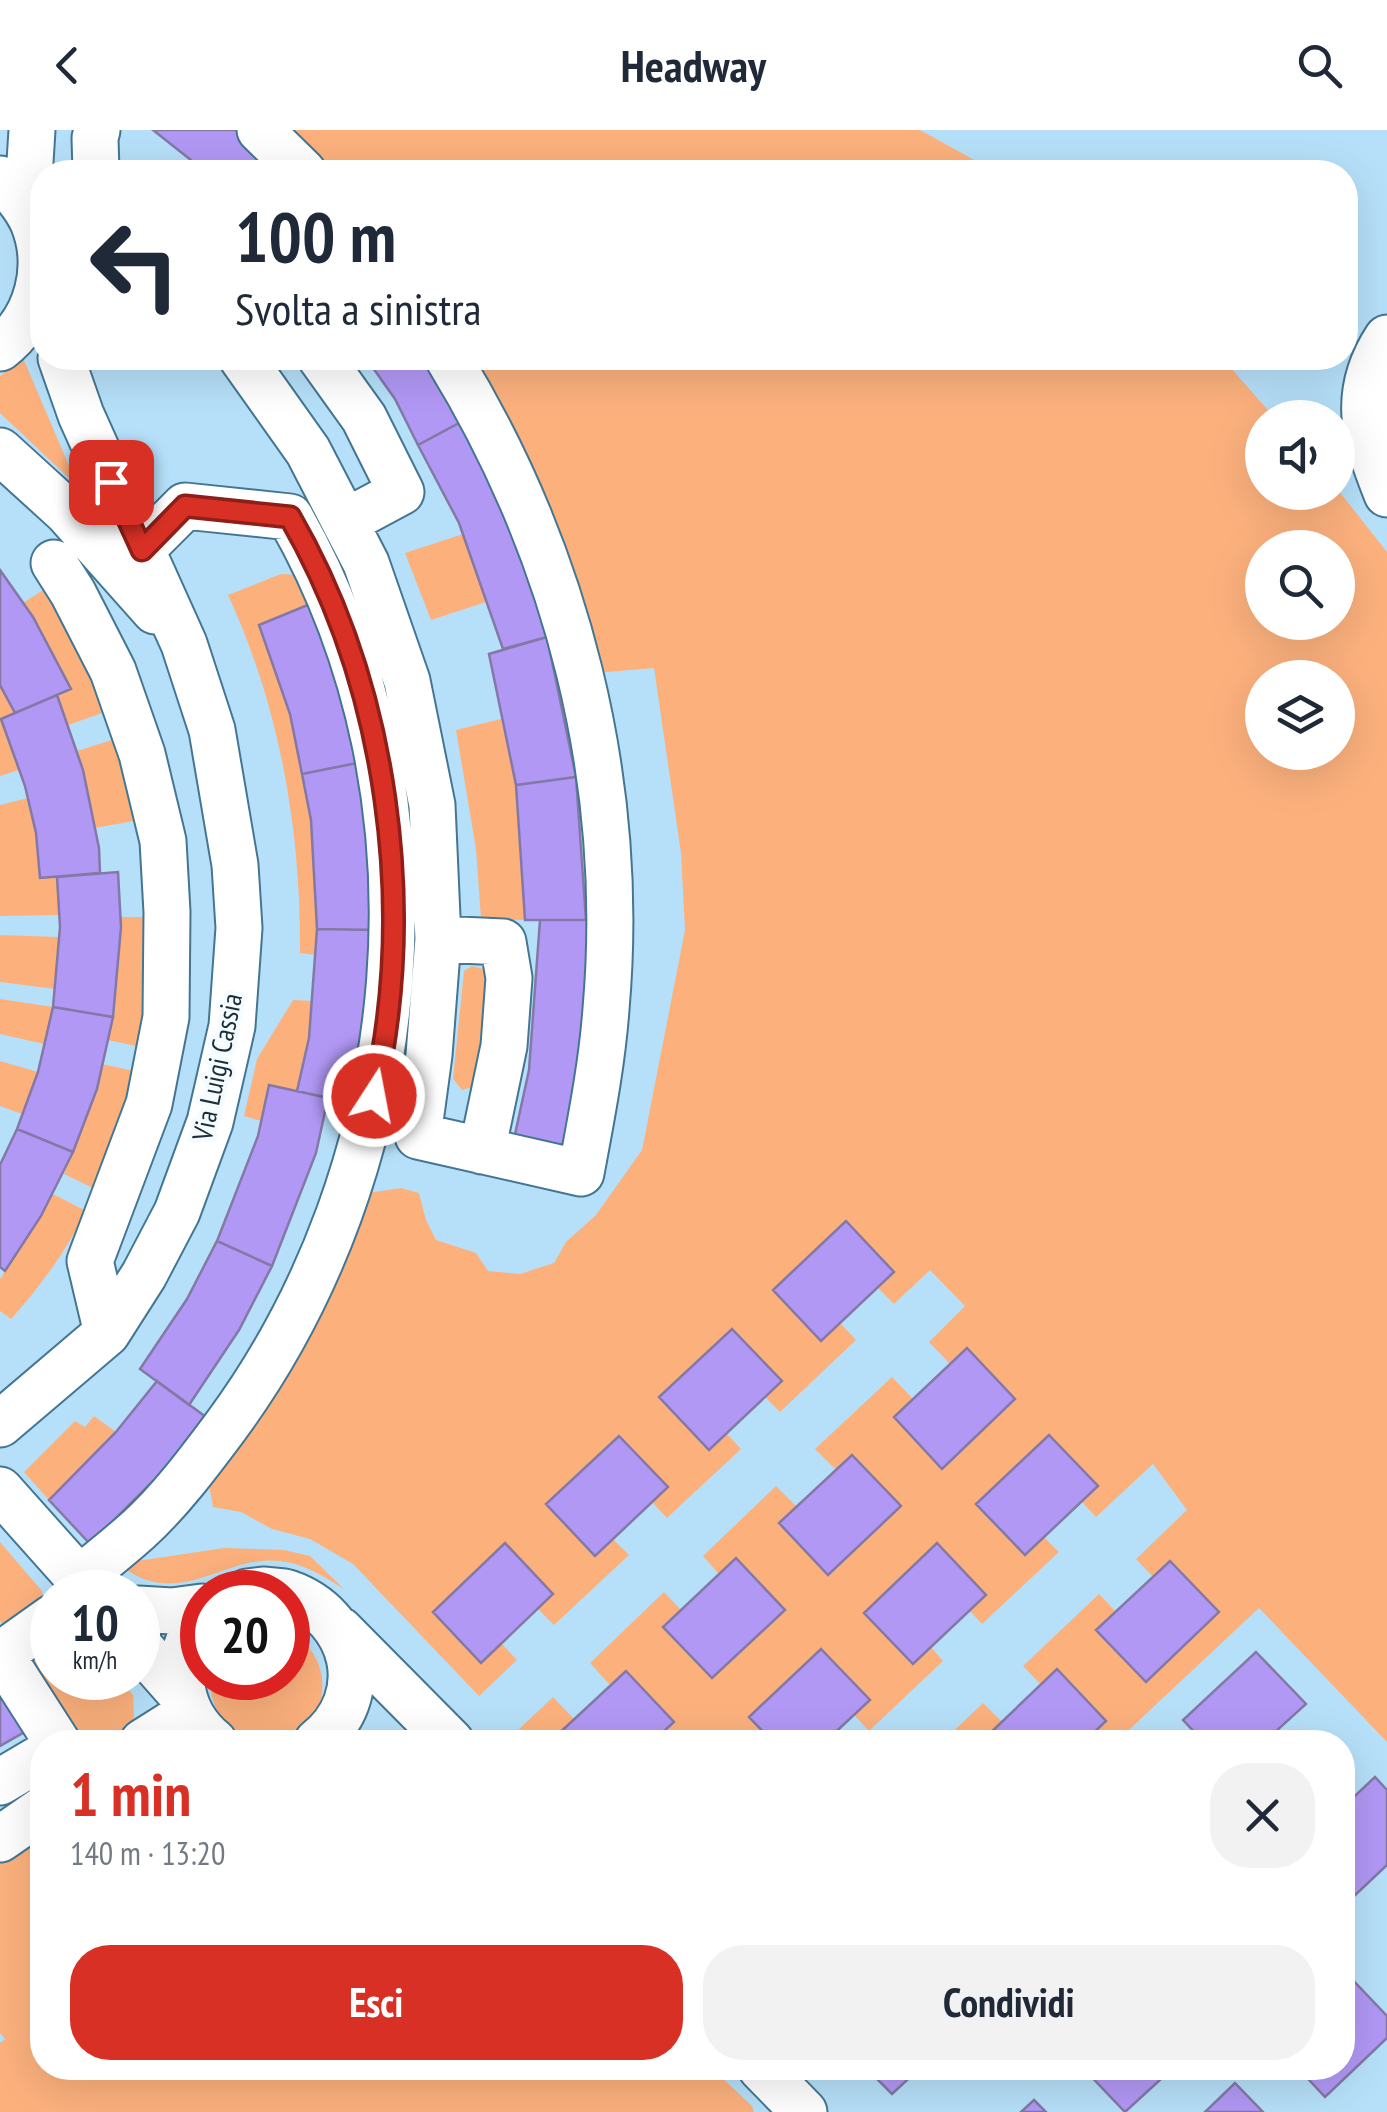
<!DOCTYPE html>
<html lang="it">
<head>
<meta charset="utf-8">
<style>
	body { margin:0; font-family:"PT Sans Narrow",sans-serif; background:#f2f2f3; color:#1f2937; height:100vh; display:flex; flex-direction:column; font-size:38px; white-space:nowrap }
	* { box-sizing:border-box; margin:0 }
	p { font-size:32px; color:#747a83 }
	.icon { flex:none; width:55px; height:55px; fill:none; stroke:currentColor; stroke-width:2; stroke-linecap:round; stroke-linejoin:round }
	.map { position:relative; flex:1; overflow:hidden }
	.sheet { position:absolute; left:30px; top:1600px; width:1325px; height:350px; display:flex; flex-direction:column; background:#fff; border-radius:40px; box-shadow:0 10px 40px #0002 }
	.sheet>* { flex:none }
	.top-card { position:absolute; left:30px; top:30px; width:1328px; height:210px; border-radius:40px; box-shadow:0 10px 40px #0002; background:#fff; color:#1f2937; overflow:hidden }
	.tools { position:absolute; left:1245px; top:270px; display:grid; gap:20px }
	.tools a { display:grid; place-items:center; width:110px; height:110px; border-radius:50%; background:#fff; box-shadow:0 10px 40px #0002; font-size:50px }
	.speed { position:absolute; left:30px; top:1440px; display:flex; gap:20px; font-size:50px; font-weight:700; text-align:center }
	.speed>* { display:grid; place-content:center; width:130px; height:130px; border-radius:50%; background:#fff; box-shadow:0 10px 40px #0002; line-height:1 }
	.speed small { font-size:25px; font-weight:400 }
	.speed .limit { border:15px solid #d22; background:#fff; color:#111 }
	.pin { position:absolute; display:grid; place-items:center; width:85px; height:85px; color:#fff; margin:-42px; border-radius:20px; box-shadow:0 5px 15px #0006 }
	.me { position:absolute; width:110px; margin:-55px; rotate:11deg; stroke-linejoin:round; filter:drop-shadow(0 0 8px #0008) }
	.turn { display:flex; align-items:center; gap:35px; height:210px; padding:0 40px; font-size:45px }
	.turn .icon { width:130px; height:130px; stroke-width:2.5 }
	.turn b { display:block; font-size:70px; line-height:85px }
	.round { display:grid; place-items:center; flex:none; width:105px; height:105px; border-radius:40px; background:#f2f2f3 }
	.overview { display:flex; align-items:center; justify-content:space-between; height:170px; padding:0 40px }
	h1 { font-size:60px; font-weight:800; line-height:75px; color:#d93025 }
	.button { display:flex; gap:20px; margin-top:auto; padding:20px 40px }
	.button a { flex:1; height:115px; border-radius:40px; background:#d93025; color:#fff; font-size:40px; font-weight:800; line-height:115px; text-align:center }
	.button a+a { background:#f2f2f3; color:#1f2937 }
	header { display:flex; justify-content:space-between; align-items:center; height:130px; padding:0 40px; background:#fff; font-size:45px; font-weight:800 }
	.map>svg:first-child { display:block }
	.green { fill:#fcb17d; fill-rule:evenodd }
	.building { fill:#b198f5; stroke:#8378a6; stroke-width:2.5 }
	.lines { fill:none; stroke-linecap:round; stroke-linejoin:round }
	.minor-casing { stroke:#447692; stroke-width:49 }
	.minor { stroke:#fff; stroke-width:45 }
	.route-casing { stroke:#8d1f18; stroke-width:25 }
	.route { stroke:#d93025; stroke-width:18 }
	.labels { text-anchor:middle; stroke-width:9; stroke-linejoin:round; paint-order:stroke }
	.street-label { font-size:28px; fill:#192e3a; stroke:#f6fbfe }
</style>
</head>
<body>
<header><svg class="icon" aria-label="back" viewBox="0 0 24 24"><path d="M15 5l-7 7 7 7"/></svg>Headway<svg class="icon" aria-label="search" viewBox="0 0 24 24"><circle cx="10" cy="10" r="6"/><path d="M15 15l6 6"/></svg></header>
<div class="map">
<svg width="1387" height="1982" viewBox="0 0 1387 1982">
	<rect width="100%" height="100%" fill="#b6e0f9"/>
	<!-- green -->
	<path class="green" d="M277,0H920L996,42H322Z
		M23,228L73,345L71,350L0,283V246Z
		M465,228H1222L1274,287L1262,288V362H1338V360L1387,422V1612L1259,1478L1116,1612H1084L1106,1591L1058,1540L1041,1555L1023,1536L1099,1464L1116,1482L1170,1432L1153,1447L1136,1429L1187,1380L1153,1334L1096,1387L1082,1372L1097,1356L1044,1407L1059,1422L982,1494L969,1480L985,1465L913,1533L931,1517L943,1531L869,1601L854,1585L870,1570L821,1519L749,1587L773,1612H652L674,1591L626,1541L610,1555L590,1533L664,1462L681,1480L663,1497L712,1548L719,1444L703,1426L776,1356L797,1377L900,1376L853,1325L836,1340L815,1319L892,1247L913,1269L894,1287L942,1338L1015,1269L967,1219L950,1234L929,1212L965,1176L930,1140L894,1174L878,1158L894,1142L846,1091L773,1160L821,1211L840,1193L856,1210L780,1282L765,1267L781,1251L732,1199L660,1267L709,1319L726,1303L741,1319L667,1388L652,1372L667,1357L618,1306L546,1374L595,1426L613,1409L629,1425L554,1495L538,1479L553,1464L505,1414L433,1482L481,1532L501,1513L517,1530L479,1566L353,1434L310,1409L272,1399L241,1382L213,1377L209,1355C274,1267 341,1171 368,1063L401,1058L419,1063L426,1090L436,1110L476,1123L488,1141L520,1144L554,1133L566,1112L596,1085L642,1020L685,800L681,723L654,538L595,543ZM1262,418H1338V492H1262ZM1262,548H1338V622H1262Z
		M463,404L486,472L431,490L405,423Z
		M281,444L298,445L315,472L259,495C269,525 282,554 290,584C311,661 321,745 316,825L300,823C301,700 280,578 228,465Z
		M46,458L108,581L68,595L57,565L70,559L33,487L23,473Z
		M0,555L15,583L19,640L0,646Z
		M501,589L518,664L525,790L481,789L476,719L456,600Z
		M118,608L139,690L95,698L83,640L77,621Z
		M28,668L36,703L40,748L57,747L60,785L0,786V675Z
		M120,787H147L144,883L140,917L108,910L115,879Z
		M0,805L59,807L55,859L0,852Z
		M472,836L483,839C495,881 483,917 472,957L462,960L453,949L464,841Z
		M0,869L53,877L44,914L0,904Z
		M293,870L312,871L309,908L297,961L269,955L261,991L244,986L257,929Z
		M0,931L38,942L22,984L0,976Z
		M102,934L134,941L127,969L97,1060L64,1044L97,959Z
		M53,1064L86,1081C66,1121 41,1156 11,1189L0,1181V1149L41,1086Z
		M94,1286L116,1302L49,1370L24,1342L75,1291L85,1297Z
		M0,1412L42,1461L45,1479L6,1499L0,1491Z
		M224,1418L284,1420L310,1426L344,1459C323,1446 305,1434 280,1431C232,1425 192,1467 144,1449C135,1446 126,1439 117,1434Z
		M288,1503C295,1508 307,1514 312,1522C327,1543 326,1576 308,1595C285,1619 244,1615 224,1591C214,1578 209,1564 212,1548H288Z
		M52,1514V1548H118L133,1565L134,1592L104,1612H82L28,1541L34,1529Z
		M553,1567L574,1589L553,1608L557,1612H524L515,1603Z
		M983,1573L1002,1592L985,1609L988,1612H942Z
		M42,1699V1938H674L718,1944L752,1976L754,1982H0V1913L5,1909L0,1903V1726Z"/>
	<!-- building -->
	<path class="building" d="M153,0H250L292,42H206Z
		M366,228H440L472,286L418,315L395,269Z
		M472,286L562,503L503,519L459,393L418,315Z
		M0,440L33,487L71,559L15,583L0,555Z
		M315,472L362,632L302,644L290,584L259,495Z
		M547,507L576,647L516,655L489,524Z
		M57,565L83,640L99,718L100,743L40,748L36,703L25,656L1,589Z
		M362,632L378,800L317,799L311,690L302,644Z
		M576,647L586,790H525L516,655Z
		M118,742L121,797L113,887L53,877L60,797L57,747Z
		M540,790H601L573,1022L514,1009L529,940Z
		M317,799L378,800L356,974L297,961L309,908Z
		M53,877L113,887L97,959L73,1022L17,999L38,942Z
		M269,955L328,968L316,1023L272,1136L217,1111L258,1006Z
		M17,999L73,1022L41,1086L5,1141L0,1137V1035Z
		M846,1091L894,1142L821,1211L773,1160Z
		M217,1111L272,1136L239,1200L189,1275L140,1239L187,1169Z
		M732,1199L782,1251L709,1320L659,1267Z
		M967,1218L1015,1269L942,1339L894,1287Z
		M157,1251L206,1287L162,1342L90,1414L49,1370L116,1302Z
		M1049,1305L1098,1356L1025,1425L976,1374Z
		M619,1306L668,1357L595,1426L546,1374Z
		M852,1325L901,1376L828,1445L779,1393Z
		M505,1413L553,1464L481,1533L433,1482Z
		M937,1413L986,1465L913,1534L864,1483Z
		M736,1428L785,1480L712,1548L663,1497Z
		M1170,1431L1219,1482L1146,1552L1096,1500Z
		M821,1519L870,1570L825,1612H773L749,1587Z
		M1256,1522L1306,1574L1264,1612H1204L1183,1590Z
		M1057,1539L1106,1591L1084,1612H988L984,1609Z
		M626,1541L674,1592L652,1612H557L553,1609Z
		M0,1554L28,1600L0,1616Z
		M1375,1647L1387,1660V1735L1352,1768L1342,1758V1678Z
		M1349,1846L1387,1886V1908L1325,1967L1298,1938H1342V1852Z
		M866,1938H920L892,1964Z
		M1083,1938H1173L1125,1982Z
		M1235,1953L1263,1982H1205Z
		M1034,1970L1046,1982H1021Z"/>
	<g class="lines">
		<defs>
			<path id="minor" d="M260,0L303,42
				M96,42L95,8L97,0
				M0,49C12,60 26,76 33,92C51,136 38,189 0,218
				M27,80L32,0
				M1387,208C1351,263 1364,307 1387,364
				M242,228L308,321L366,433L407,551L432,675L438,809L429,925L418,1006L581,1043C591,989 602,934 606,879C626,651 567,422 448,228
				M321,228L364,288L401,362L345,392
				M0,321L67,382L155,481
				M54,433L73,463L113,541L142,624L163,711L167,782L166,887L149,974L90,1131L107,1203
				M438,809L503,812L509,848L504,916L482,1021
				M0,1294L107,1203L144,1145L177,1082L210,992L232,896L239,798L235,735L212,600L184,514L81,285L61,228
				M0,1360L91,1462
				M79,1449C99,1433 119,1417 138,1400C171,1370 199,1332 226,1296C416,1038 451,669 290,387L185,376L142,419
				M247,1462L263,1460L284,1462
				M288,1463C355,1486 375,1566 317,1612
				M138,1479L172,1481L202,1477
				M202,1489C171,1528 175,1580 214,1612
				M340,1500L451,1612
				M138,1515L183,1566
				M0,1523L57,1612
				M0,1525L52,1488
				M143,1612L189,1583
				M0,1652L42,1627
				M0,1709L42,1680
				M761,1938L804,1982"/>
		</defs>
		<!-- minor casing -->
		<use href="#minor" class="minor-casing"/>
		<!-- minor -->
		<use href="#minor" class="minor"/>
	</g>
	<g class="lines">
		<defs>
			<path id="route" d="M111,352L142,420L185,376L290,387C388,557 417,775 374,966"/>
		</defs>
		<!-- route casing -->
		<use href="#route" class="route-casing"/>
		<!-- route -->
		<use href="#route" class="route"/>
	</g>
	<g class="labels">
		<!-- street labels -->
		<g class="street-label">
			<text transform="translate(217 937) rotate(-78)" y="10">Via Luigi Cassia</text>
		</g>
	</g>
</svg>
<div class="tools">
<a><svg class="icon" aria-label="sound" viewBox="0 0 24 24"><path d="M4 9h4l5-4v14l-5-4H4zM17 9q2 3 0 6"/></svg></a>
<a><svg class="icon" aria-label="search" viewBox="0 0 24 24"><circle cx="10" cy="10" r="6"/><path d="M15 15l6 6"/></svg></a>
<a><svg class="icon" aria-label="layers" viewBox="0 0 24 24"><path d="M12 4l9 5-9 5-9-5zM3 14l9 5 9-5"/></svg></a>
</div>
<div class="speed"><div>10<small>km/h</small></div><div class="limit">20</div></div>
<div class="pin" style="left:111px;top:352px;background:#d93025"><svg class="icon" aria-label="arrive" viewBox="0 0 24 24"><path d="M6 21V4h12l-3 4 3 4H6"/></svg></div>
<svg class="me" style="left:374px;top:966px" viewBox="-20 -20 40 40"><circle r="17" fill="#d93025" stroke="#fff" stroke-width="3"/><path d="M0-11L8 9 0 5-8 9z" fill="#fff"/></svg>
<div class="top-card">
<div class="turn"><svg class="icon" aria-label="left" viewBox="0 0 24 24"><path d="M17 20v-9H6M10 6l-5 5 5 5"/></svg><div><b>100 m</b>Svolta a sinistra</div></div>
</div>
<section class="sheet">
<div class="overview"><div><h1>1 min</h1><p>140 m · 13:20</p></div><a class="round"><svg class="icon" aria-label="close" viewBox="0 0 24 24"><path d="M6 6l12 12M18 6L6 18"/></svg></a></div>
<div class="button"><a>Esci</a><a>Condividi</a></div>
</section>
</div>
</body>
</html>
